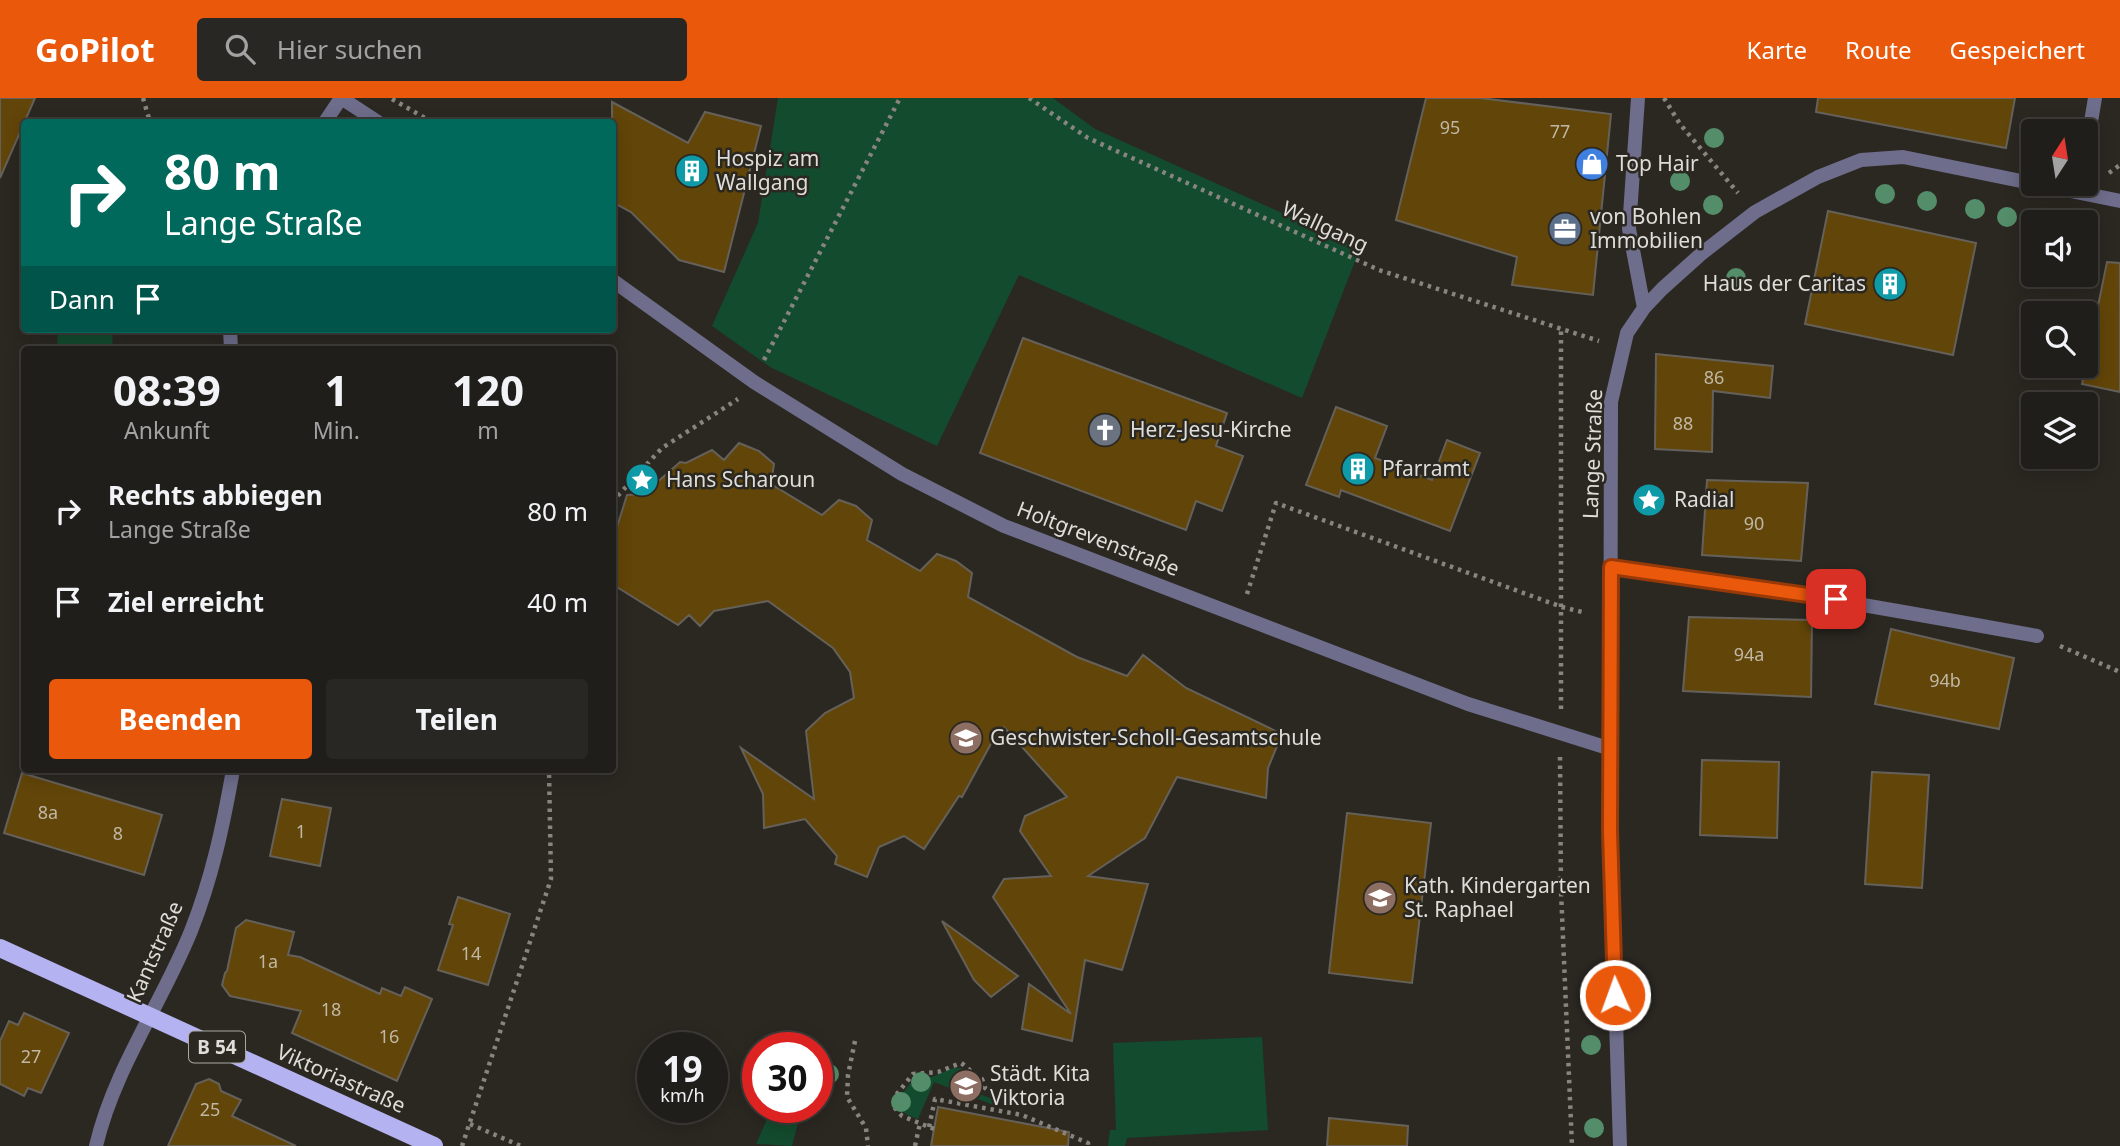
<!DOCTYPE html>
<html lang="de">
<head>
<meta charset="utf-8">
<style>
	body { margin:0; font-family:"Noto Sans",sans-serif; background:#282723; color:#f1f3f6; height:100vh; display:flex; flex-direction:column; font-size:26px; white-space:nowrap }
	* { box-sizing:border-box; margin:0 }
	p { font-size:23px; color:#a2a2a2 }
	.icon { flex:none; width:38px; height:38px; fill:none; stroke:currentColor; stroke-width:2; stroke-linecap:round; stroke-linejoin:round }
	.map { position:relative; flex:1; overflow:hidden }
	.sheet { position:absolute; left:21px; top:248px; width:595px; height:427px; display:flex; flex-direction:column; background:#201e1a; border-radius:7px; box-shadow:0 4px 18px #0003,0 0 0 2px #3d3c39 }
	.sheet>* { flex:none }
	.top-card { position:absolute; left:21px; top:21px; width:595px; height:214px; border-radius:7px; box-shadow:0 4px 18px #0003,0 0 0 2px #3d3c39; background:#00695c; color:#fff; overflow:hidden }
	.needle { width:46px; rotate:12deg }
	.tools { position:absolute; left:2021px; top:21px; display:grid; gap:14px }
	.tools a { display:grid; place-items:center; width:77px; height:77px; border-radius:7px; background:#201e1a; box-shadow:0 4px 18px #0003,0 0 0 2px #3d3c39; font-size:35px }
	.speed { position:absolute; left:637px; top:934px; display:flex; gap:14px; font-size:35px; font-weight:700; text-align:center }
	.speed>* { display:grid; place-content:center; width:91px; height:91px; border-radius:50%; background:#201e1a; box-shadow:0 4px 18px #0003,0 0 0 2px #3d3c39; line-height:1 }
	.speed small { font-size:18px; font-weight:400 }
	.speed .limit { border:10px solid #d22; background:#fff; color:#111 }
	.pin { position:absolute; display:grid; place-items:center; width:60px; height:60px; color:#fff; margin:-30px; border-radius:14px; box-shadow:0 4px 10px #0006 }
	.me { position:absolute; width:77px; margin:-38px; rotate:358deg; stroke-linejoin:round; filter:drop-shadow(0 0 5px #0008) }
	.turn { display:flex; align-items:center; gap:24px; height:147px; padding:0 28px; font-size:32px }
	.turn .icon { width:91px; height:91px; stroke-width:2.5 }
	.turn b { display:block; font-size:49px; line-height:60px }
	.then { display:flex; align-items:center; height:66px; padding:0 28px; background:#0003; gap:14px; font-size:26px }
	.eta { display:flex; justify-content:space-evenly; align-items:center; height:119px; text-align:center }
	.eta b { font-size:42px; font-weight:700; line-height:49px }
	.action { display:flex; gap:14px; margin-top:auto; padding:14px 28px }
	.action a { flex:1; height:80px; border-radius:7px; background:#ea580c; color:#fff; font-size:28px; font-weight:700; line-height:80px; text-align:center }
	.action a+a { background:#282723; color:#f1f3f6 }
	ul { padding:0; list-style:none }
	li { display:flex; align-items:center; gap:21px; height:91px; padding:0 28px }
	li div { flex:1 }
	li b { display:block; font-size:26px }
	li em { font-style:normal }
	header { display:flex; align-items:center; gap:42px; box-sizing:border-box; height:98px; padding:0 35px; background:#ea580c; color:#fff }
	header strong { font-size:33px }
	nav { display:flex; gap:38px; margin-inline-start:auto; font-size:24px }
	.search { width:490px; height:63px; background:#282723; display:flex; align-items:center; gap:18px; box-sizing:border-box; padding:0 24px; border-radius:7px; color:#a2a2a2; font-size:26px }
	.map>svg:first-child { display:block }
	.green { fill:#134b2e }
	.building { fill:#624508; stroke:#65615a; stroke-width:2 }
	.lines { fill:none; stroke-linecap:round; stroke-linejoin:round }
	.path { stroke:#888580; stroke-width:4.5; stroke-dasharray:3.5 5; stroke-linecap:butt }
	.lane { stroke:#6e6d8b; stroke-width:14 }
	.street { stroke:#6e6d8b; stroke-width:14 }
	.primary { stroke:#b4b2f0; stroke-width:18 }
	.tree { fill:#548d69 }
	.route-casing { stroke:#983908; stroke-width:18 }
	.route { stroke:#ea580c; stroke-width:12 }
	.labels { text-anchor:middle; stroke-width:5; stroke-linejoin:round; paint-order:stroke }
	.number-label { font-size:18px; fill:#c0b7a5 }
	.shield { fill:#2b2822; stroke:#a9a7a2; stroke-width:2 }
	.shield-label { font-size:19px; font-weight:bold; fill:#dfddd9 }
	.poi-label { font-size:21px; fill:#dfddd9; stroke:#2b2822; text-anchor:start }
	.street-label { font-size:21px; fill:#dfddd9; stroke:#2b2822 }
</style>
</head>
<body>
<header>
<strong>GoPilot</strong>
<div class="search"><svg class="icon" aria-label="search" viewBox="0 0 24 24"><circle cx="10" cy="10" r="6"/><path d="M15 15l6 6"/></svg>Hier suchen</div>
<nav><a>Karte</a><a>Route</a><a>Gespeichert</a></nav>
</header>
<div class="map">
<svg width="2120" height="1048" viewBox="0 0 2120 1048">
	<rect width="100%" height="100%" fill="#2b2822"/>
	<!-- green -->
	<path class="green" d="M778,0H1053L1095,31L1360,150L1302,300L1019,177L937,348L770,269L712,228L758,125Z
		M58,231H113L112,252H57Z
		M1262,939L1268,1032L1127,1040L1125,1048H1108L1110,1032H1116L1113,945Z
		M953,970H961L966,974L964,986L969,992L998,1003L996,1008L934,984L918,1021C884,1010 901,999 915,979H932Z
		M772,1010H802L792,1048L756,1046Z"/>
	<!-- building -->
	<path class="building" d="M0,0H35L0,80Z
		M1426,0H1480L1611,16L1593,197L1512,187L1517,159L1396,122Z
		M1818,0H2015L2006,50L1816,14Z
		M612,4L688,45L705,14L761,28L724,174L679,162L631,114L612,104Z
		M1828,113L1976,145L1953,257L1805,226Z
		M2107,164L2120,165V294L2082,286Z
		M1023,240L1227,315L1216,348L1243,358L1222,413L1196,403L1186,432L980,355Z
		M1656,256L1773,268L1770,300L1713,293L1712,354L1655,351Z
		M1336,309L1387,328L1375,360L1432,382L1447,342L1480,355L1450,433L1341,392L1339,399L1306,387Z
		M739,345L759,353L774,366L771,386L822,417L839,402L856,408L872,422L867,442L920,473L937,456L956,463L972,475L968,499L1077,559L1127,578L1143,557L1186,590L1282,636L1268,670L1266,700L1177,679L1145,740L1088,778L1148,786L1122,872L1085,862L1072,943L1022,931L1029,886L1071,916L993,799L1004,781L1051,778L1020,733L1025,718L1067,699L1004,629L997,645L993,642L962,699L959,698L924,751L904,738L879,749L867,779L835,766L837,758L805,721L764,730L763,696L741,650L814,701L806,633L825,615L854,600L850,574L833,550L768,503L714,513L700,528L689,517L678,527L612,486V445L627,397L644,396L680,364L686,365L712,352L724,362Z
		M1707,382L1808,385L1801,463L1702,457Z
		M1689,519L1812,522L1811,599L1683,593Z
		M1891,531L2014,560L1999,631L1875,606Z
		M1702,662L1779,664L1777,740L1700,737Z
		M1872,674L1929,677L1922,790L1865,786Z
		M22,675L162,717L144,777L4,735Z
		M282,701L331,710L320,768L270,758Z
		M1347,715L1431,725L1412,885L1329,875Z
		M458,799L510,816L488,887L438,872L453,827L449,826Z
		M246,822L294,834L288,857L300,859L380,896L382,890L401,898L405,889L432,901L397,983L292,935L301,913L230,898L222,887L225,875L227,873L236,830Z
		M942,823L1018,878L991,899L974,882Z
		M24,915L69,935L41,995L28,990L24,998L0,986V943L9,923L18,927Z
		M209,981L219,986L221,993L241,1002L232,1018L296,1048H168L196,986Z
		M938,1009L1069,1034L1068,1048H931Z
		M1329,1020L1408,1028L1407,1048H1327Z"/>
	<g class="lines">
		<!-- path -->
		<path class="path" d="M143,0L150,24
			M1029,0L1088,40L1379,172L1599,243
			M1664,0L1680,26L1738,95
			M392,1L430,23
			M2109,75L2120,67
			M764,262L900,0
			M612,404L662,350L738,301
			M1247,496L1276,405L1562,509L1586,515
			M2060,548L2120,574
			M1561,611V231
			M1560,659L1561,793L1572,1048
			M855,943L848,977L847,999L866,1030L868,1048
			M470,1026L521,1048
			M929,1029L935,1001L1022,1017L1088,1045V1048
			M934,1031L902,1018L894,1009L896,997L913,976L938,974L961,965C969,970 973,977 982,981L985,989L981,994L974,993L968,987V980L974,978
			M462,1048L551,781L549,672
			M915,1048L920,1025"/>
		<!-- lane -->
		<path class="lane" d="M325,24L341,0
			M230,231L231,252"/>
		<!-- street -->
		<path class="street" d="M341,0L378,24
			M1638,0L1629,131L1644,210
			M2086,53L2095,0
			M612,182L754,284L902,376L1004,428L1468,606L1611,651
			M1611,469C1754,487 1895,512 2037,538
			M96,1048C114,971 162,905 191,833C212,780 223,728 233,672
			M1620,1048L1610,733L1611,304L1627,235L1644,210L1662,191L1701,156L1755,114L1818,79L1861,62L1903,59L2120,103"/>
		<!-- primary -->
		<path class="primary" d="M0,850L434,1048"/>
	</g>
	<!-- trees -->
	<g class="tree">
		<circle cx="1714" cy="40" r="10"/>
		<circle cx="1680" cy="83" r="10"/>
		<circle cx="1885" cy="96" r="10"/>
		<circle cx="1927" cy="103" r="10"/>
		<circle cx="1713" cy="107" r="10"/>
		<circle cx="1975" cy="111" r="10"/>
		<circle cx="2007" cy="119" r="10"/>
		<circle cx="1736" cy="180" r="10"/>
		<circle cx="1591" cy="947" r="10"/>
		<circle cx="829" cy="976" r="10"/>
		<circle cx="921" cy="984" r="10"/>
		<circle cx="901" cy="1004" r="10"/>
		<circle cx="1594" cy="1030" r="10"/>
	</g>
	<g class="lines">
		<defs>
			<path id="route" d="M1615,897L1610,733L1611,469L1836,501"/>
		</defs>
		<!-- route casing -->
		<use href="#route" class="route-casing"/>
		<!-- route -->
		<use href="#route" class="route"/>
	</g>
	<!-- icons -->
	<defs>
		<symbol id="shop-disc" viewBox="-11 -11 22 22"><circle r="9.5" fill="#3f7fe0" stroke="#2b2822"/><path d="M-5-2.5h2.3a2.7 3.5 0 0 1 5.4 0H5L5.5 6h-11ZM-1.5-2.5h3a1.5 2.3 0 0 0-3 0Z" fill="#fff"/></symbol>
		<symbol id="building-disc" viewBox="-11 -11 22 22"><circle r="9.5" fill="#0f9aa8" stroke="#2b2822"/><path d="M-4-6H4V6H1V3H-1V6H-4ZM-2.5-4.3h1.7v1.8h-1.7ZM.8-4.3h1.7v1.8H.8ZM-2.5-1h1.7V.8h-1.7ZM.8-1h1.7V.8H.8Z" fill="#fff"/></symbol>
		<symbol id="office-disc" viewBox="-11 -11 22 22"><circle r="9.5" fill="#5c6f8a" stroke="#2b2822"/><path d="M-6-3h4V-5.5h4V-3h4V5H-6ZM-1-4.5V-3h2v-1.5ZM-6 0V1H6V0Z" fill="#fff"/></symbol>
		<symbol id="church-disc" viewBox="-11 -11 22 22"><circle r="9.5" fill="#6b7280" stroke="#2b2822"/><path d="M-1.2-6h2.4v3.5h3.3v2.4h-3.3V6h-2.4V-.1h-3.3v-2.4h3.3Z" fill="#fff"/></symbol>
		<symbol id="sight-disc" viewBox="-11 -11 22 22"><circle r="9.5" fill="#0f9aa8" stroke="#2b2822"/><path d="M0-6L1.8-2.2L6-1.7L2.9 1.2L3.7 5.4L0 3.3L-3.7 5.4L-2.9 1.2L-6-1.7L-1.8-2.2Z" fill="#fff"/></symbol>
		<symbol id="school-disc" viewBox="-11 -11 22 22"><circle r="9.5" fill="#8d6e63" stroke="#2b2822"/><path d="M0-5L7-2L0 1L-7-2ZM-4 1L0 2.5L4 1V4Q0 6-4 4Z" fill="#fff"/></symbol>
	</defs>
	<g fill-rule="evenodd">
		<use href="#shop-disc" x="1573" y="47" width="38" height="38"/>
		<use href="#building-disc" x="673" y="54" width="38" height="38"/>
		<use href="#office-disc" x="1546" y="112" width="38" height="38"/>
		<use href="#building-disc" x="1871" y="167" width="38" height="38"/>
		<use href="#church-disc" x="1086" y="313" width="38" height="38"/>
		<use href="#building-disc" x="1339" y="352" width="38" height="38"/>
		<use href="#sight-disc" x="623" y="363" width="38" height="38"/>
		<use href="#sight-disc" x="1630" y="383" width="38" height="38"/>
		<use href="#school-disc" x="947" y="621" width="38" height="38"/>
		<use href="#school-disc" x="1361" y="781" width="38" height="38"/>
		<use href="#school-disc" x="947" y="969" width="38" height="38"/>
	</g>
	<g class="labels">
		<!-- number labels -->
		<g class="number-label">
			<text x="1450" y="36">95</text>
			<text x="1560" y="40">77</text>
			<text x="1714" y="286">86</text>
			<text x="1683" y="332">88</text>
			<text x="1754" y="432">90</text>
			<text x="1749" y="563">94a</text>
			<text x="1945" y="589">94b</text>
			<text x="48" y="721">8a</text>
			<text x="301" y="740">1</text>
			<text x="118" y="742">8</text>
			<text x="471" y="862">14</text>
			<text x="268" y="870">1a</text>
			<text x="331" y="918">18</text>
			<text x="389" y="945">16</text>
			<text x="31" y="965">27</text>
			<text x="210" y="1018">25</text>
		</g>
		<!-- shield labels -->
		<rect class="shield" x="189" y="933.5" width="56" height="31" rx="5"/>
		<g class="shield-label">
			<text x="217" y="956">B 54</text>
		</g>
		<!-- poi labels -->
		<g class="poi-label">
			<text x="716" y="68">Hospiz am<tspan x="716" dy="24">Wallgang</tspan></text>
			<text x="1616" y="73">Top Hair</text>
			<text x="1590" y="126">von Bohlen<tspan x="1590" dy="24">Immobilien</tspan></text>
			<text x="1866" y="193" text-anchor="end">Haus der Caritas</text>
			<text x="1130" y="339">Herz-Jesu-Kirche</text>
			<text x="1382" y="378">Pfarramt</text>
			<text x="666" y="389">Hans Scharoun</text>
			<text x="1674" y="409">Radial</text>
			<text x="990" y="647">Geschwister-Scholl-Gesamtschule</text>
			<text x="1404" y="795">Kath. Kindergarten<tspan x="1404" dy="24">St. Raphael</tspan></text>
			<text x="990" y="983">Städt. Kita<tspan x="990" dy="24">Viktoria</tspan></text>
		</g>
		<!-- street labels -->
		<g class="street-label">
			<text transform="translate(1325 129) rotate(25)" y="7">Wallgang</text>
			<text transform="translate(1593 356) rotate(-88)" y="7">Lange Straße</text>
			<text transform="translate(1098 441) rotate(21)" y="7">Holtgrevenstraße</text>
			<text transform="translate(155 854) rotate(-66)" y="7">Kantstraße</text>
			<text transform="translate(341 981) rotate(24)" y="7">Viktoriastraße</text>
		</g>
	</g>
</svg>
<div class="tools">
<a><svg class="needle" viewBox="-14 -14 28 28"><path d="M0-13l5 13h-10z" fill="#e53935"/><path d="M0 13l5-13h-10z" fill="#a2a2a2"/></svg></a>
<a><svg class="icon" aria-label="sound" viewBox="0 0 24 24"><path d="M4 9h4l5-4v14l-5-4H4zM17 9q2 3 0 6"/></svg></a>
<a><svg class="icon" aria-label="search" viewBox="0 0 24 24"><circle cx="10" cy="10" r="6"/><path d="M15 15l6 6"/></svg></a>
<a><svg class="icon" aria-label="layers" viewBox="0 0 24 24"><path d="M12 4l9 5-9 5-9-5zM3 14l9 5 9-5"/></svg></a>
</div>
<div class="speed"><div>19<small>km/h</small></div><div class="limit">30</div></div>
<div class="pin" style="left:1836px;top:501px;background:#d93025"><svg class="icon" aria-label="arrive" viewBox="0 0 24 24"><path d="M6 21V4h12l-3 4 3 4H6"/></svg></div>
<svg class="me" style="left:1615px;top:897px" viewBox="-20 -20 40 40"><circle r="17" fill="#ea580c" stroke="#fff" stroke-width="3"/><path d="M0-11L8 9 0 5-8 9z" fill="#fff"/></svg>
<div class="top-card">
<div class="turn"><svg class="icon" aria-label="right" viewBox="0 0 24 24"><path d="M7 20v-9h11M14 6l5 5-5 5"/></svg><div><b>80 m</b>Lange Straße</div></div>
<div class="then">Dann<svg class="icon" aria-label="arrive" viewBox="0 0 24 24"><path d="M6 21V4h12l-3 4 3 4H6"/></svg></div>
</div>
<section class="sheet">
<div class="eta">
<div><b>08:39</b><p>Ankunft</p></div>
<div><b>1</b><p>Min.</p></div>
<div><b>120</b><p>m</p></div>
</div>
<ul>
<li><svg class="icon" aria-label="right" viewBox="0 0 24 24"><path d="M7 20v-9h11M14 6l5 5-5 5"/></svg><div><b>Rechts abbiegen</b><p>Lange Straße</p></div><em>80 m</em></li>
<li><svg class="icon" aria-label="arrive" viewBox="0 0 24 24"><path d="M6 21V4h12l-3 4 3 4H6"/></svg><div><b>Ziel erreicht</b></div><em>40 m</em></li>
</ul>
<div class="action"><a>Beenden</a><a>Teilen</a></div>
</section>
</div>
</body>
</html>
